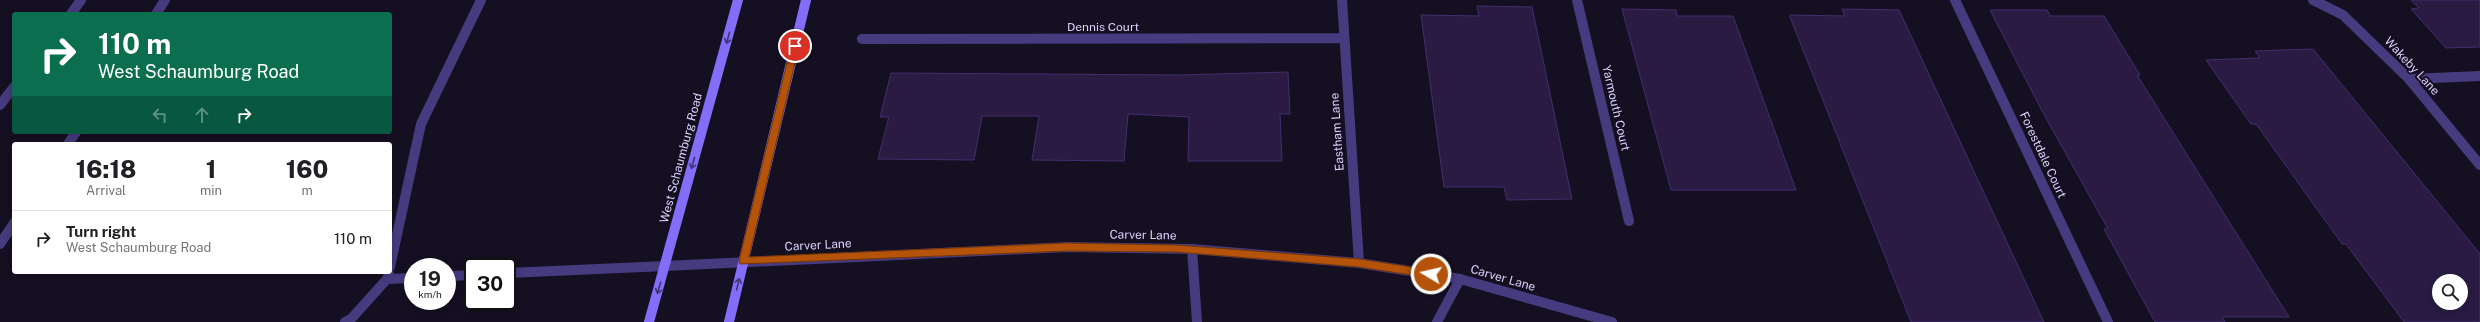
<!DOCTYPE html>
<html lang="en">
<head>
<meta charset="utf-8">
<style>
	body { margin:0; font-family:"Public Sans",sans-serif; background:#f6f6f6; color:#202124; height:100vh; display:flex; flex-direction:column; font-size:15px; white-space:nowrap }
	* { box-sizing:border-box; margin:0 }
	p { font-size:13px; color:#757577 }
	.icon { flex:none; width:22px; height:22px; fill:none; stroke:currentColor; stroke-width:2; stroke-linecap:round; stroke-linejoin:round }
	.map { position:relative; flex:1; overflow:hidden }
	.sheet { position:absolute; left:12px; top:142px; width:380px; height:132px; display:flex; flex-direction:column; background:#fff; border-radius:4px; box-shadow:0 2px 10px #0003 }
	.sheet>* { flex:none }
	.guide { position:absolute; left:12px; top:12px; width:380px; height:122px; border-radius:4px; box-shadow:0 2px 10px #0003; background:#0b6e4f; color:#fff; overflow:hidden }
	.controls { position:absolute; left:2432px; top:274px; display:grid; gap:8px }
	.controls a { display:grid; place-items:center; width:36px; height:36px; border-radius:50%; background:#fff; box-shadow:0 2px 10px #0003; font-size:20px }
	.speed { position:absolute; left:404px; top:258px; display:flex; gap:8px; font-size:20px; font-weight:700; text-align:center }
	.speed>* { display:grid; place-content:center; width:52px; height:52px; border-radius:50%; background:#fff; box-shadow:0 2px 10px #0003; line-height:1 }
	.speed small { font-size:10px; font-weight:400 }
	.speed .limit { border:2px solid #111; border-radius:6px; background:#fff; color:#111 }
	.pin { position:absolute; display:grid; place-items:center; width:34px; height:34px; color:#fff; margin:-17px; border:2px solid #fff; border-radius:50%; box-shadow:0 1px 4px #0007 }
	.me { position:absolute; width:44px; margin:-22px; rotate:279deg; stroke-linejoin:round; filter:drop-shadow(0 0 3px #0008) }
	.turn { display:flex; align-items:center; gap:14px; height:84px; padding:0 20px; font-size:18px }
	.turn .icon { width:52px; height:52px; stroke-width:2.5 }
	.turn b { display:block; font-size:28px; line-height:34px }
	.lanes { display:flex; align-items:center; height:38px; padding:0 20px; background:#0003; justify-content:center; gap:20px; direction:ltr }
	.lanes .off { opacity:.35 }
	.eta { display:flex; justify-content:space-evenly; align-items:center; height:68px; text-align:center }
	.eta b { font-size:24px; font-weight:800; line-height:28px }
	ul { padding:0; list-style:none }
	li { display:flex; align-items:center; gap:12px; height:56px; padding:0 20px; border-top:1px solid #e0e0e0 }
	li div { flex:1 }
	li b { display:block; font-size:15px }
	li em { font-style:normal }
	.map>svg:first-child { display:block }
	.building { fill:#291b42; stroke:#432e6e; fill-rule:evenodd }
	.lines { fill:none; stroke-linecap:round; stroke-linejoin:round }
	.service { stroke:#473b7f; stroke-width:10 }
	.minor { stroke:#473b7f; stroke-width:10 }
	.secondary { stroke:#836df9; stroke-width:10 }
	.oneway { stroke:#413578 }
	.route { fill:#b45309; stroke:#753606 }
	.labels { text-anchor:middle; stroke-width:4; stroke-linejoin:round; paint-order:stroke }
	.street-label { font-size:12px; fill:#dcd2fd; stroke:#150f22 }
</style>
</head>
<body>
<div class="map">
<svg width="2480" height="322" viewBox="0 0 2480 322">
	<rect width="100%" height="100%" fill="#150f22"/>
	<!-- building -->
	<path class="building" d="M2411,0H2480V47L2446,48L2411,9L2419,8Z
		M1477,6L1532,7L1572,199L1507,200L1504,187H1444L1421,15L1479,16Z
		M1622,9L1676,10L1677,16H1733L1796,190H1671Z
		M1842,9L1899,10L2044,322H1911L1790,17V15L1845,16Z
		M1990,10H2047L2050,16H2104L2140,75H2137L2289,317H2222L2225,322H2155L2104,229H2108L2042,111Z
		M2313,49L2480,254V322H2404L2346,244H2342L2256,124H2251L2206,60L2260,58L2255,51ZM2439,281H2461V303H2439Z
		M1288,72L1290,114H1280L1282,161H1188L1189,117L1128,114L1124,161L1032,160L1039,116H982L974,160L878,159L889,117H880L891,73L1181,75Z"/>
	<g class="lines">
		<!-- service -->
		<path class="service" d="M71,14L81,0
			M156,14L165,0
			M0,105L14,87
			M68,144L76,132
			M0,244L14,223
			M1192,249L1197,322
			M390,267L421,124L481,0
			M507,273L665,266
			M389,274L387,279L413,278
			M447,276L473,275
			M345,322L351,319L387,279
			M1437,322L1460,279"/>
		<!-- minor -->
		<path class="minor" d="M1342,0L1359,263
			M1577,0L1629,221
			M1955,0L2108,322
			M2313,0L2343,15L2409,79L2480,165
			M862,39L1344,38
			M2409,79L2480,76
			M665,266L1067,247L1192,249L1359,263L1460,279L1612,322"/>
		<!-- secondary -->
		<path class="secondary" d="M649,322L738,0
			M729,322L806,0"/>
	</g>
	<!-- one-way arrows -->
	<defs><path id="oneway-shaft" d="M-6 0H5M1.5-3L5.5 0L1.5 3" fill="none" stroke-width="1.6" stroke-linecap="round" stroke-linejoin="round"/></defs>
	<g class="oneway">
		<use href="#oneway-shaft" transform="translate(728 38) rotate(105)"/>
		<use href="#oneway-shaft" transform="translate(693 163) rotate(105)"/>
		<use href="#oneway-shaft" transform="translate(738 284) rotate(-77)"/>
		<use href="#oneway-shaft" transform="translate(659 288) rotate(106)"/>
	</g>
	<!-- route -->
	<path class="route" d="M795,43L799,46L749,257L1067,243L1176,245L1359,259L1431,270L1436,274L1431,278L1359,267L1176,252L1067,251L740,264L739,261L791,46Z"/>
	<g class="labels">
		<!-- street labels -->
		<g class="street-label">
			<text x="1103" y="31">Dennis Court</text>
			<text transform="translate(2412 66) rotate(47)" y="4">Wakeby Lane</text>
			<text transform="translate(1616 108) rotate(77)" y="4">Yarmouth Court</text>
			<text transform="translate(1337 132) rotate(-94)" y="4">Eastham Lane</text>
			<text transform="translate(2043 155) rotate(65)" y="4">Forestdale Court</text>
			<text transform="translate(681 158) rotate(-75)" y="4">West Schaumburg Road</text>
			<text transform="translate(1143 235) rotate(1)" y="4">Carver Lane</text>
			<text transform="translate(818 245) rotate(-3)" y="4">Carver Lane</text>
			<text transform="translate(1503 278) rotate(16)" y="4">Carver Lane</text>
		</g>
	</g>
</svg>
<div class="controls">
<a><svg class="icon" aria-label="search" viewBox="0 0 24 24"><circle cx="10" cy="10" r="6"/><path d="M15 15l6 6"/></svg></a>
</div>
<div class="speed"><div>19<small>km/h</small></div><div class="limit">30</div></div>
<div class="pin" style="left:795px;top:46px;background:#d93025"><svg class="icon" aria-label="arrive" viewBox="0 0 24 24"><path d="M6 21V4h12l-3 4 3 4H6"/></svg></div>
<svg class="me" style="left:1431px;top:274px" viewBox="-20 -20 40 40"><circle r="17" fill="#b45309" stroke="#fff" stroke-width="3"/><path d="M0-11L8 9 0 5-8 9z" fill="#fff"/></svg>
<div class="guide">
<div class="turn"><svg class="icon" aria-label="right" viewBox="0 0 24 24"><path d="M7 20v-9h11M14 6l5 5-5 5"/></svg><div><b>110 m</b>West Schaumburg Road</div></div>
<div class="lanes"><svg class="icon off" aria-label="left" viewBox="0 0 24 24"><path d="M17 20v-9H6M10 6l-5 5 5 5"/></svg><svg class="icon off" aria-label="ahead" viewBox="0 0 24 24"><path d="M12 20V5M6 11l6-6 6 6"/></svg><svg class="icon" aria-label="right" viewBox="0 0 24 24"><path d="M7 20v-9h11M14 6l5 5-5 5"/></svg></div>
</div>
<section class="sheet">
<div class="eta">
<div><b>16:18</b><p>Arrival</p></div>
<div><b>1</b><p>min</p></div>
<div><b>160</b><p>m</p></div>
</div>
<ul>
<li><svg class="icon" aria-label="right" viewBox="0 0 24 24"><path d="M7 20v-9h11M14 6l5 5-5 5"/></svg><div><b>Turn right</b><p>West Schaumburg Road</p></div><em>110 m</em></li>
</ul>
</section>
</div>
</body>
</html>
